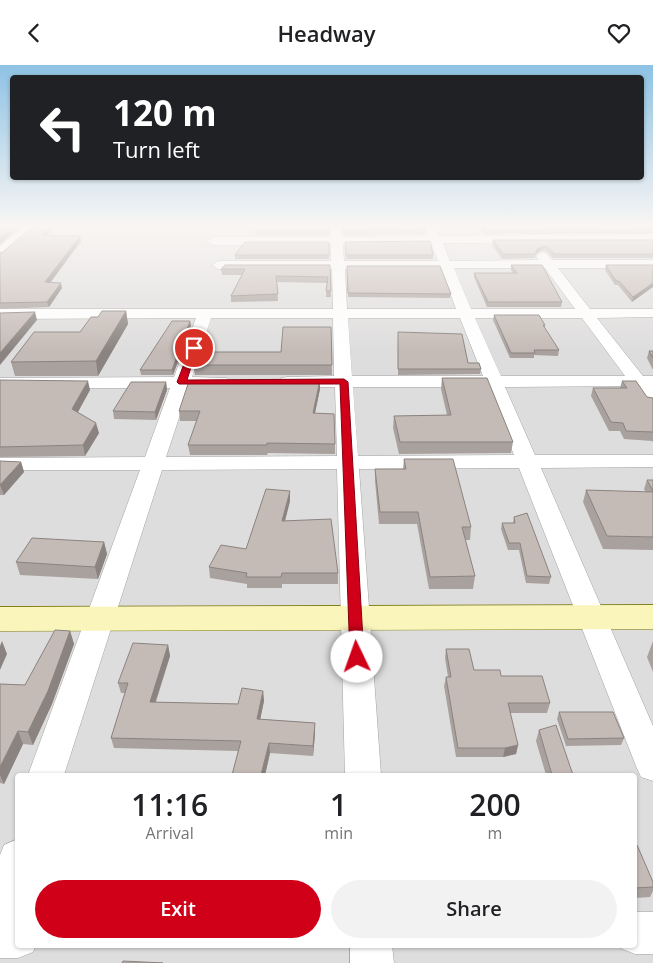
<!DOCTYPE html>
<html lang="en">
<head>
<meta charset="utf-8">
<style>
	body { margin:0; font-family:"Open Sans",sans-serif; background:#f2f2f2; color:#202124; height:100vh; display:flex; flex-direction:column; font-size:19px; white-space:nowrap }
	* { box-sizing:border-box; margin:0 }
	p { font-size:16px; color:#757577 }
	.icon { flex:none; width:28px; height:28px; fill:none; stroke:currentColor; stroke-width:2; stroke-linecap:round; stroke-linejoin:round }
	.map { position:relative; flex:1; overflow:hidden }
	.sheet { position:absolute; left:15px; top:708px; width:622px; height:175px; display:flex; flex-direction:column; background:#fff; border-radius:5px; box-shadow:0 1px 4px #0004 }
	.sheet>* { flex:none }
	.guide { position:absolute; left:10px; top:10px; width:634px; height:105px; border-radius:5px; box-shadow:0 1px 4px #0004; background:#202124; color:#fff; overflow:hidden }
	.pin { position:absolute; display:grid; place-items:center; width:42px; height:42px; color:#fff; margin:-21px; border:2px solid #fff; border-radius:50%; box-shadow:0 1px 5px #0007 }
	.me { position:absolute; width:55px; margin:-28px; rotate:357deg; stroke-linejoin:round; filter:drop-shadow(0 0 4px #0008) }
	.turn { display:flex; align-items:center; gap:18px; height:105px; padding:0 20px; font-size:22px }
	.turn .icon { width:65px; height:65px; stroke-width:2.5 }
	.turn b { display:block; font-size:35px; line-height:42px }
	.eta { display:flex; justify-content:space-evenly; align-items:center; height:85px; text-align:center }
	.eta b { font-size:30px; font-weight:600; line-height:35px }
	.cta { display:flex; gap:10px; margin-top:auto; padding:10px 20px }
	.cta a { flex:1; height:58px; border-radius:30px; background:#d00019; color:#fff; font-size:20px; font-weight:600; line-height:58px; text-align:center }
	.cta a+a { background:#f2f2f2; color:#202124 }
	header { display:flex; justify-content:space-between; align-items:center; height:65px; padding:0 20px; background:#fff; font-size:22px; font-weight:600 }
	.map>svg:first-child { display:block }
	.residential { fill:#dedddd; fill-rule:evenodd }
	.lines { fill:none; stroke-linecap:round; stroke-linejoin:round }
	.street-casing { stroke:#a4a4a4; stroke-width:1 }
	.secondary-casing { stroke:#797805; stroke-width:1 }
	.street { fill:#fff; fill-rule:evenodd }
	.secondary { fill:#faf5bb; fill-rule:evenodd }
	.wall { fill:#a9a19d }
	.shaded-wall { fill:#8a837f }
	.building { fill:#c5bbb6; stroke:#8a837f }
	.route { fill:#d00019; stroke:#870010 }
</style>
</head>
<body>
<header><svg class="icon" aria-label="back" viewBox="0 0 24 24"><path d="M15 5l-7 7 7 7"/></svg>Headway<svg class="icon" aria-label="heart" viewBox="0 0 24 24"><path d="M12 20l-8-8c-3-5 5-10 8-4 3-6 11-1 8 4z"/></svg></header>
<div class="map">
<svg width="653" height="898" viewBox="0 0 653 898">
	<rect width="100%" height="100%" fill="#f1ece7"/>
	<!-- residential -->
	<path class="residential" d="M0,162H653V898H0ZM18,710H635V880H18Z"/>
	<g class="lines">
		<defs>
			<path id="street" d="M23,162H35L4,190L0,191V181Z
				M331,162H341L342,172L428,171L425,162H435L439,171L653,169V177L443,178L450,196L539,195L536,191L542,187L546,188L552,195H653V203H558L590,244H653V252L597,253L643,311H653V341L646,339L633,321L505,322L535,390H653V402L541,403L653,661V716L641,712L636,701L519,403L359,404L381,710H345L337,404L162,405L64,710H28L140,405H0V393L145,392L170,323H0V313L174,312L196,253L0,254V244H333L332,204H218L212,200L218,196H331V179L213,180L207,176L213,172H331ZM431,178L438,196H344L343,179ZM441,203L456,244H347L345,204ZM454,203H545L575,244H471ZM211,253H333L334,311L287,312L281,313L278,317L281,321L287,322H335L337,391L166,392L189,323L227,321L230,317L227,313L192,312ZM348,253H460L483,311H352ZM475,253H582L625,311H501ZM353,322H487L514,390L358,391Z
				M18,774V880H36L33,887L18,893H0V790L4,780Z
				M635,847H653V889H635L620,883L619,880H635Z
				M350,880H392L394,898H350Z"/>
			<path id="secondary" d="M653,540V564L0,566V542Z"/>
		</defs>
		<!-- street casing -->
		<use href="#street" class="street-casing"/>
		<!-- secondary casing -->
		<use href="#secondary" class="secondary-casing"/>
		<!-- street -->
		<use href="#street" class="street"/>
		<!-- secondary -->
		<use href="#secondary" class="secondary"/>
	</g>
	<!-- wall -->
	<path class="wall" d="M331,162L329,170H255V165Z
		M342,162H425L426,164L425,169L344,170Z
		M481,162H653V168L484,169L481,165Z
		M46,170L81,176L50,218L62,223L49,242L0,244V188Z
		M493,175H653V193H553L547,187L542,185L536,189L535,193L502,194L492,180Z
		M329,177V194H235V190Z
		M345,177L433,190V194H346Z
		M330,200L331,232H326L327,218L277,217L278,236L231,237V231L242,210H222L221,204Z
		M511,200L562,237L561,242H487L474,212V208H513L511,205Z
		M606,200H653L632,237L618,220H615L605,205Z
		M347,206L451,229L450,233L348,232Z
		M126,246L128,259L98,311H15L11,297L80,267L98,252Z
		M494,250L545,260V263L559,285L558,291L534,290V293H510L493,255Z
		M190,256L191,261L173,310H141L140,305Z
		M331,262L332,310H195L193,300L281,287Z
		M398,267L481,304L480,309L398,310Z
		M649,286H653V305L647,293Z
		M442,313L513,377L511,388L399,389L393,363L394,351L447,350L441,324Z
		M0,315L90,325L78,347L99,368L85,391L0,392Z
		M320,315V324L315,348L335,379V389L268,388L267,390H190L188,380L197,356H180L179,346Z
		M622,316L647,332L653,333V377L652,376L624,374L620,366H609L591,331L593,323H620Z
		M166,317L167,325L156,355L114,354L113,346Z
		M404,394L471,462L470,475H465L475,511L473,524H429L417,459H379L375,416V404H403Z
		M0,396L21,397L24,407L4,430H0Z
		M647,415H653V485L603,484L583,437L586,425L646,427L644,424Z
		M290,436L285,456L338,508V519H282V523H247V519L210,513L209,502L246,484Z
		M514,452L551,512L549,519L526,518L519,485H508L501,464L502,458H513Z
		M104,477L107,489L98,514L20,510L16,497Z
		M70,566L74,579L52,639L33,680L23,679L4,719L0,718V619L25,620Z
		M653,576V607L647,592Z
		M168,580L170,591L156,637L238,639L263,626L264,636L260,654L315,658V669L313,691L270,688L265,710H232L238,686L114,683L111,673L125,628H121L118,618Z
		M446,584L474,605L501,611L550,638L547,648H510L518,680L516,689L503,692H456L444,621L446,612H448L445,593Z
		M559,647L624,673L621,680L566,681L557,654Z
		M539,665L573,710H546L536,676Z
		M635,780L653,817V826L650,832L635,833Z"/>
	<!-- shaded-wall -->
	<path class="shaded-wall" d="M14,162H20L0,179V173Z
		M50,162H55L42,175L41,170Z
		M80,171L81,176L47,222L45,217Z
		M543,181L542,185L535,189L536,185Z
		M61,218L62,223L49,242L47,237Z
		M653,218V222L632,237L633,232Z
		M126,246L128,259L98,311L96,296Z
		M35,247L37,255L0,300V288Z
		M190,256L191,261L173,310L172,305Z
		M320,315V324L313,357V348Z
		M88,316L90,325L74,354L72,344Z
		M166,317L167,325L156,355L155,347Z
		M96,358L99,368L85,391L83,380Z
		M21,397L24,407L4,430L0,420Z
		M290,426V436L282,467V456Z
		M104,477L107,489L98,514L95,502Z
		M70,566L74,579L52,639L33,680L28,667Z
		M2,576L7,589L0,605V581Z
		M168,580L170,591L152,647L150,637Z
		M263,626L264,636L258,665L257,654Z
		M315,658V669L313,691V681Z
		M18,666L23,679L4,719L0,710V702Z
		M269,678L270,688L265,710H261Z
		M518,680L516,689L503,692L505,683Z"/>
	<!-- building -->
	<path class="building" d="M0,162H14L0,173Z
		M32,162H50L41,170L80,171L45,217L61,218L47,237L0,238V188L3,187Z
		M258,162H330L329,165H255Z
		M343,162H425L426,164L344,165Z
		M482,162H653V164L485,165Z
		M493,175H653V189H554L548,182L543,181L536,185V189H503Z
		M430,176L433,190H346L345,177Z
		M245,177H329V190H235Z
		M225,200H330L331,226H326L328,212L276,211L278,229L231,231L245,204H221Z
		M511,200H542L562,237H488L474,208H517Z
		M606,200H653V218L633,232L619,216H616Z
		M347,201H440L451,229L348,228Z
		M102,246H126L96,296L11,297L34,267H80L91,252H98Z
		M35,247L0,288V248Z
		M494,250H539L545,260H543L559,285H534L535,288H511Z
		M172,256H190L172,305H140Z
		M283,262H331L332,300H193L198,287H281Z
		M398,267L462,269L468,298H479L481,304H398Z
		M649,286H653V293Z
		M442,313H487L513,377H400L394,351L451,350Z
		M0,315L88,316L72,344L96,358L83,380L0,382Z
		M320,315L313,348L334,349L335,379L267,378V380H188L200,346H179L189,316Z
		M622,316H636L647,332L653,333V367L626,366L623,358L611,357L593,323H627Z
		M131,317H166L155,347L113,346Z
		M404,394H453L471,462H462L475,511L430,512L418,447H380L375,404H406Z
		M0,396L21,397L0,420Z
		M647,415H653V426Z
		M266,424L290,426L282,456L331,454L338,508H282L281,512H246L247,508L209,502L221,480L246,484Z
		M586,425L653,427V472L607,471Z
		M527,448L551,512L527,511L520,478H509L502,458H515L514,452Z
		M32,473L104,477L95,502L16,497Z
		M55,565L70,566L48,626L28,667L18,666L0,702V619L25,620Z
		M133,578L168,580L150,637L238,639L242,623L263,626L257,654L315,658L313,681L269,678L261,710H232L241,676L111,673L128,618H118Z
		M446,584H469L474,605H500L501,611H542L550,638H508L518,680L505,683H458L446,612H451Z
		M559,647H613L624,673L568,674Z
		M556,660L573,710H552L539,665Z
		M635,780H637L653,817V822L635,823Z
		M123,896L163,898H122Z"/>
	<!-- sky -->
	<linearGradient id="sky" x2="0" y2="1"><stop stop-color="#8ec2e4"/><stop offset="0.56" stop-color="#f9f6f4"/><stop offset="1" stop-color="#f9f6f4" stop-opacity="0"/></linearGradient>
	<rect width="653" height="287" fill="url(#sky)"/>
	<!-- route -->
	<path class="route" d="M191,281L197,283L187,315L344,314L348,317L364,592L362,596L357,598L352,596L350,592L340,319H179L177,317Z"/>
</svg>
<div class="pin" style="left:194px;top:283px;background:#d93025"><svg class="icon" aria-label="arrive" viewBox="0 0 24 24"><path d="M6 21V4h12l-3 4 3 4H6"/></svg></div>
<svg class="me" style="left:357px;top:592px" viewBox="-20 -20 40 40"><circle r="19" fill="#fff"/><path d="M0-13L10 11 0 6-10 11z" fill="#d00019"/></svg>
<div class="guide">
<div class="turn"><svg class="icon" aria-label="left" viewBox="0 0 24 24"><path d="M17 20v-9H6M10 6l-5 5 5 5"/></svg><div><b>120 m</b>Turn left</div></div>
</div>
<section class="sheet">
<div class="eta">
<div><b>11:16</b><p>Arrival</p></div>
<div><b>1</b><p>min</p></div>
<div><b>200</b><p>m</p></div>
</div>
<div class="cta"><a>Exit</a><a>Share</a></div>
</section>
</div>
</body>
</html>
